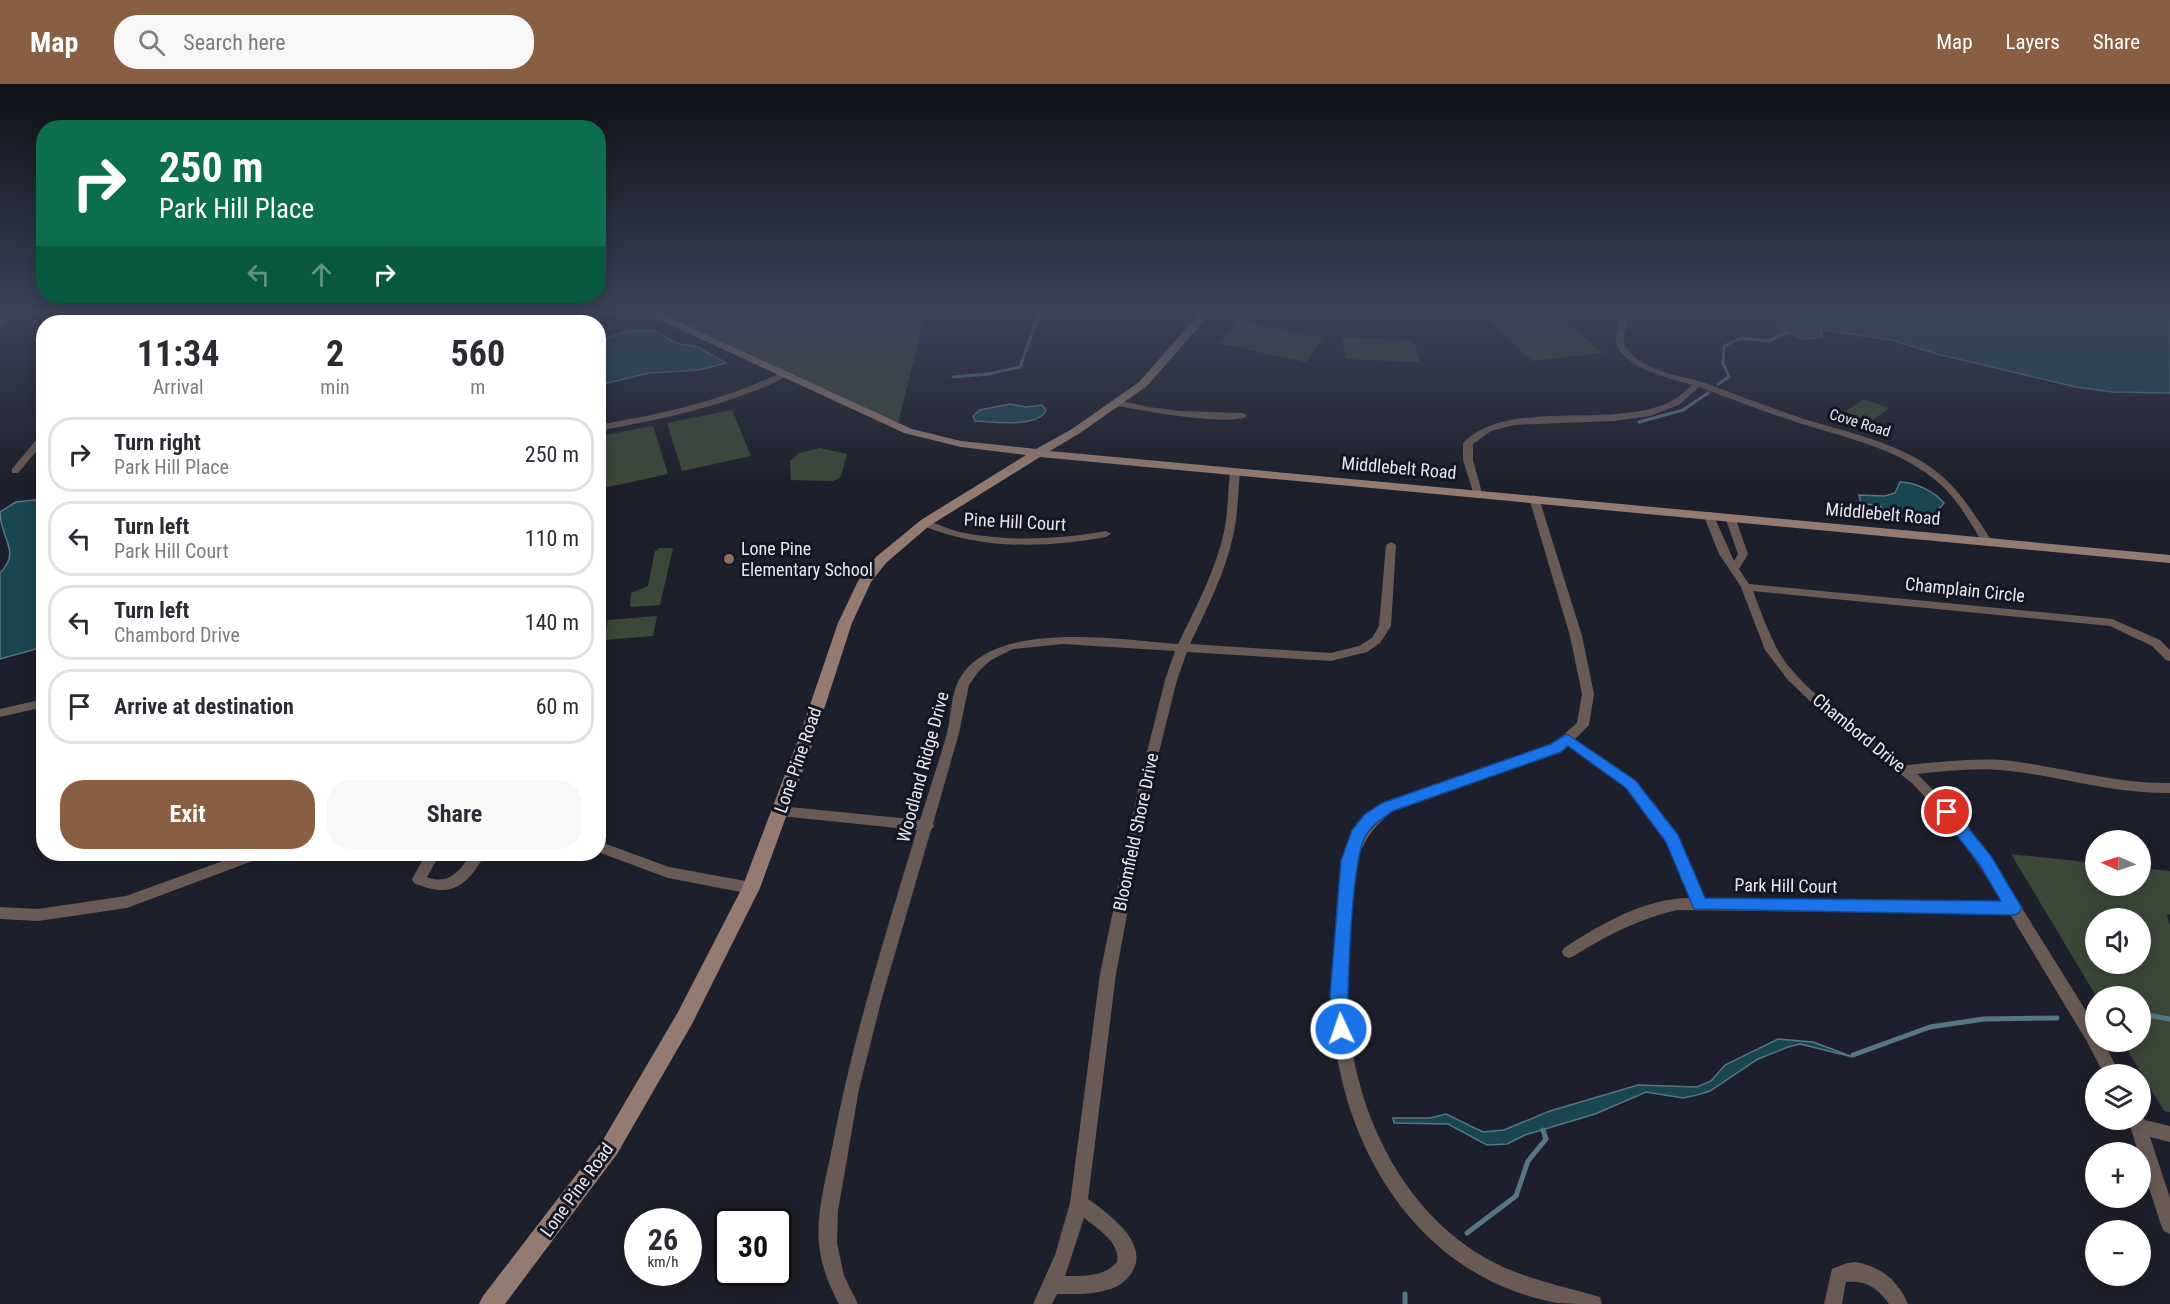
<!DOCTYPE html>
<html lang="en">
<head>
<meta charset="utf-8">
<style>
	body { margin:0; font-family:"Roboto Condensed",sans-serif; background:#f7f7f7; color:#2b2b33; height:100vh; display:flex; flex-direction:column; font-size:22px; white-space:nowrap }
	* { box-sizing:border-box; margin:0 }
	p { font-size:20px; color:#7c7c81 }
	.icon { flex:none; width:33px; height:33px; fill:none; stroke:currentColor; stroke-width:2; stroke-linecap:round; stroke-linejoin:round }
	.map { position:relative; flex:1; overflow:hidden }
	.panel { position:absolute; left:36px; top:231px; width:570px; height:546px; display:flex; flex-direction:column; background:#fff; border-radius:24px; box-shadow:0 3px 15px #0003 }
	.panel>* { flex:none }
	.guide { position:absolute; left:36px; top:36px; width:570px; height:183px; border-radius:24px; box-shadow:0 3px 15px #0003; background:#0b6e4f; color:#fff; overflow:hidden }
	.needle { width:39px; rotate:273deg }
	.buttons { position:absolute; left:2085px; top:746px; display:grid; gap:12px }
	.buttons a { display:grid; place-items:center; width:66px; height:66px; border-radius:50%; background:#fff; box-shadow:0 3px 15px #0003; font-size:30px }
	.speed { position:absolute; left:624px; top:1124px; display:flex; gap:12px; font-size:30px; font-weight:700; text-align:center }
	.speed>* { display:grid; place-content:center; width:78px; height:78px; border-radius:50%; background:#fff; box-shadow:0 3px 15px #0003; line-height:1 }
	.speed small { font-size:15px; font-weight:400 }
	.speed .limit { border:3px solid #111; border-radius:9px; background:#fff; color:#111 }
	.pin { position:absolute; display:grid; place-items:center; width:51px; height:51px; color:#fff; margin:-26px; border:3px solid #fff; border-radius:50%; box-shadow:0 2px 6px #0007 }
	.me { position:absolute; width:66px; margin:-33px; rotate:357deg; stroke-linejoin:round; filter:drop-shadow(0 0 4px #0008) }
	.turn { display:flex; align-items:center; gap:21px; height:126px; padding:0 24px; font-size:27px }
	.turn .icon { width:78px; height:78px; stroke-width:2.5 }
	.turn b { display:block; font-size:42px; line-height:51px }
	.lanes { display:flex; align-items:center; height:57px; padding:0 24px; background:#0003; justify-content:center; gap:30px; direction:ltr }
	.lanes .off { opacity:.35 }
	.eta { display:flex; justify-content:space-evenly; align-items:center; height:102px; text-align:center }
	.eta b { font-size:36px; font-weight:700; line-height:42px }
	.button { display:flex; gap:12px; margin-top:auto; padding:12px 24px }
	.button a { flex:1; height:69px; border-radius:24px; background:#8a5e42; color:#fff; font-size:24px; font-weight:700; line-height:69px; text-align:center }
	.button a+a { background:#f7f7f7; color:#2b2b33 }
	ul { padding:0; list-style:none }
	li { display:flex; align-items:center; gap:18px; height:75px; margin:0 12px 9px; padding:0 12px; border:3px solid #e1e1e2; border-radius:24px }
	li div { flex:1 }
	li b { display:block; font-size:22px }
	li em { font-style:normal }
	header { display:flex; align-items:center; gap:36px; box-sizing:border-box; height:84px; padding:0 30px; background:#8a5e42; color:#fff }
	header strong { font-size:28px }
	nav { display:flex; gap:33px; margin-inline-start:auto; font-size:21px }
	.search { width:420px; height:54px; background:#f7f7f7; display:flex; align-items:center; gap:15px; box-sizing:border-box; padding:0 21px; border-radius:24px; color:#7c7c81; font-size:22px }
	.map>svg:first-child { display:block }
	.green { fill:#3b4838; fill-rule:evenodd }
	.water { fill:#19474f; stroke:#56777f; stroke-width:1.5 }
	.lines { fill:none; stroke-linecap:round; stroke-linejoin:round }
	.stream-far1 { stroke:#56777f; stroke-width:3 }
	.stream { stroke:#56777f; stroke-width:5 }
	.street { fill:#6a5a55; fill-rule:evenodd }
	.secondary { fill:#947b72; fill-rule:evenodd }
	.route { fill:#1a73e8; stroke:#114b97; stroke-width:1.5 }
	.education-dot { fill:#8d6e63; stroke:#151622; stroke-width:2 }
	.labels { text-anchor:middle; stroke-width:6; stroke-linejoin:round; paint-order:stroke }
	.far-street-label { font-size:15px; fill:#e6e7ef; stroke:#151622 }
	.street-label { font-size:18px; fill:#e6e7ef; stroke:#151622 }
	.poi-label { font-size:18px; fill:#e6e7ef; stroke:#151622; text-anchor:start }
</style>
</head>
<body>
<header>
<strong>Map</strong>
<div class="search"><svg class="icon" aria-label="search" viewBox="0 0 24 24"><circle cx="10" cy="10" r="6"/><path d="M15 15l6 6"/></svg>Search here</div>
<nav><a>Map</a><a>Layers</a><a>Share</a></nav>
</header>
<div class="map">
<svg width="2170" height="1220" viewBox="0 0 2170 1220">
	<rect width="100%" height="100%" fill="#1e1f2c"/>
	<!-- green -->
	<path class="green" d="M719,229H896L923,240L898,339L687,243Z
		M1480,229H1556L1603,269L1532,277Z
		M1238,236L1324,254L1306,278L1218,259Z
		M1342,253L1413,256L1420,278L1346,275Z
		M1864,315L1889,324L1870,338L1845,328Z
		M732,326L751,372L682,387L667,339Z
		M653,342L668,390L599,405V352Z
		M820,364L847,370L841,393L833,397L791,396L790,377L799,369Z
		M660,464H673L660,521L630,523L631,509L648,502L655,467Z
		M657,532L653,552L604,556L608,536Z
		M2011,770L2095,779L2096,801H2140L2141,784L2170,787V830L2167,832L2170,842V1028L2164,1027L2122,957H2140V912H2096ZM2096,834H2140V879H2096Z"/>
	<!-- water -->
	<path class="water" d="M1797,229H2170V309L2113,308L2076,303L1941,271L1891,256L1825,246L1821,247L1822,253L1802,255L1777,243L1778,238Z
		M641,246L658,248L675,259L698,263L726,279L699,286L649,289L599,301V257L623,248Z
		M1010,320L1026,323L1042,321L1046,326C1039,344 993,338 975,337L973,332L980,326Z
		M1900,398C1915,398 1935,408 1944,419L1931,434C1915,432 1890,436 1880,422L1861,419L1859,411L1885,412L1895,409Z
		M43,415V563L0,575V489C22,467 0,455 0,428L16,418Z
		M1778,955L1813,958L1853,973L1800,960L1788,963L1758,975L1710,1007L1697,1011L1683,1014L1646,1008L1595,1030L1525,1051L1507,1060L1487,1061L1448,1040L1394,1039L1393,1034H1430L1446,1030L1483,1048L1504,1046L1550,1027L1638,1001L1697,1003L1711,997L1725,981Z"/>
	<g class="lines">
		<!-- stream-far1 -->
		<path class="stream-far1" d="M953,293L988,290L1020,283L1036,238L1043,229
			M1718,300L1729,293L1723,279L1724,262L1741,254L1768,257L1787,249
			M1639,338L1683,326L1708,309"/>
		<!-- stream -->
		<path class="stream" d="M2140,930L2170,935
			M1853,971L1930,943L1984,935L2057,934
			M1467,1149L1516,1112L1528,1077L1546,1055L1543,1046
			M1405,1210V1220"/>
		<!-- street -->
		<path class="street" d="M10,229H20L0,242V236Z
			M138,229H147L136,238H128Z
			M225,229H237L218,238H208Z
			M391,229H399V238H391Z
			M463,229H479L443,238H431Z
			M981,229H989L986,237L979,235Z
			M1623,229H1631C1627,241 1620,253 1627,264C1642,288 1681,291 1705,299C1738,311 1771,324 1804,335C1840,346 1878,354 1912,372C1954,394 1967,420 1992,457L1987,460L1983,459C1970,439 1959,417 1940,400C1901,365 1847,354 1799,339C1765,328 1732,315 1699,303L1679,321L1650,332L1614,337L1514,341L1491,347L1473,360V376L1482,409L1480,411H1474L1463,376V359C1508,313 1610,346 1670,318C1678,314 1685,307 1692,301C1672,295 1612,281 1616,252C1616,245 1621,236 1623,229Z
			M780,289L787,291C778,298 765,303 754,307C704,327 651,337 598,347V341C662,330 722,317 780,289Z
			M1117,316L1149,323L1180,327L1243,329L1247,332C1231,343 1136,326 1114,321V317Z
			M44,349V358L18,389H12V385L41,350Z
			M1235,385L1240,388C1238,408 1238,429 1234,448C1226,488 1207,524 1190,560L1331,569L1359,562L1372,554L1379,542L1386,461L1391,458L1396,461L1391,542L1380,559L1367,568L1331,577L1187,568L1177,596L1152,696L1116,890L1088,1115C1109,1130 1153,1161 1130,1191C1123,1200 1114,1205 1103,1207C1088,1211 1072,1210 1057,1210L1052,1220H1033L1055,1171L1070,1119L1100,890L1140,696L1165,596L1175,567L1063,560L1013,565L991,576L979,587L969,601L959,649L933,740L934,742L931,746L882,914L859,1005L838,1127L837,1159L844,1192L858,1220H839C829,1201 821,1182 819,1160C816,1128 826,1095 832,1064C852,956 885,852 917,746L780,732L775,731L773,727L775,723L780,722L920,736C929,707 939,678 947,649C951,633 951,614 957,600C987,533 1120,556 1178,560C1196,523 1215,488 1224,448C1228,429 1228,408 1230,388ZM1084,1134C1097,1144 1121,1159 1117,1178C1104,1193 1085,1192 1065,1192Z
			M1534,411L1539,414L1582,552L1594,610L1589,641L1575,655L1636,697L1677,752L1705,815L2003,818L1956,747L1913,700L1816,623L1788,596L1765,566L1741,503L1719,470L1703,430L1704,428H1712L1713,430L1734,477L1738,470L1725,433L1730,430L1735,433L1748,470L1739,485L1749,500L2112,535L2160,556L2170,566V577L2166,576L2152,562L2110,542L1753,507C1760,526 1767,545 1776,563C1796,604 1870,653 1907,681C1941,678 1977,673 2012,677C2065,684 2116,700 2170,699V709C2115,710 2064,693 2010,687C1979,683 1948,687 1917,690L1966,739L1990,773L2096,943V957H2103L2120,990H2104L2086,956L2010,830L1677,826C1639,835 1607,851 1574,872L1569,874L1564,872L1562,868L1564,864C1601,840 1645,814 1690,814L1666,758L1626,703L1567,661L1560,667L1393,727C1370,745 1359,763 1354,792C1349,837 1344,888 1348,933C1356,1032 1405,1134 1497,1180C1527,1195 1561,1202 1593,1211L1600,1213L1602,1220C1588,1220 1571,1220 1557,1219C1422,1194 1345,1071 1333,942C1330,913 1333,884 1335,855C1339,798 1335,759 1383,719L1552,661L1577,639L1582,610L1570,552L1529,414Z
			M925,436C939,440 951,447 965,449C1011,458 1060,455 1106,447L1111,450L1106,453C1045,464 979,466 921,441V437Z
			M44,615V623L0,633V625Z
			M598,757L669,783L751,798L756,800L758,804L756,808L751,810L668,794L598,768Z
			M242,770H263L261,774L127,824L38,837L0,835V823L38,825L126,812Z
			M426,770H440L427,793C449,802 461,786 471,770H485C467,803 450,815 414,799L412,795Z
			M2140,1029L2145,1036L2170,1042V1058L2150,1053L2170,1114V1150L2164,1147L2161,1141L2140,1076V1068H2138L2128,1035H2140Z
			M1856,1178C1881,1183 1898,1196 1908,1220H1889C1878,1204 1866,1196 1846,1198L1842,1220H1824L1832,1185L1847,1179Z"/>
		<!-- secondary -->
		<path class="secondary" d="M645,229H659L912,345L961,357L1036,365L1072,345L1139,298L1200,229H1211L1147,302L1080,349L1050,367L2170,471V479L1040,373L929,442L886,479L871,498L852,539L814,656L760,804L692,940L617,1070L505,1220H479L483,1212L603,1056L678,928L742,804L798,656L838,539L858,497L876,473L921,436L1026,371L961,363L904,349Z"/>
	</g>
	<!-- sky -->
	<linearGradient id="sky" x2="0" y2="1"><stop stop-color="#101118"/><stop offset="0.57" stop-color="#3b4256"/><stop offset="1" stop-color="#3b4256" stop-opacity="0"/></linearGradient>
	<rect width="2170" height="400" fill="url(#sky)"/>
	<!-- route -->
	<path class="route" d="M1567,650L1636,697L1678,751L1705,814L2001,817L1980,781L1942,732L1939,728L1947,722L1952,724L1991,772L2022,824L2019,829L2014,831L1694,825L1666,758L1626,704L1568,662L1561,668L1393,727C1383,734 1373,740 1366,751C1352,774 1349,878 1348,910C1347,923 1353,939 1347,951L1341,953L1335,951L1330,912L1341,777L1352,746L1364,731L1382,719L1551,660Z"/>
	<!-- markers -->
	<circle class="education-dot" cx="729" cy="475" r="6"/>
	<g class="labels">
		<!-- far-street labels -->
		<g class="far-street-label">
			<text transform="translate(1860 339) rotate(17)" y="5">Cove Road</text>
		</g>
		<!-- street labels -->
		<g class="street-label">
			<text transform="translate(1399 384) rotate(5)" y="6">Middlebelt Road</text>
			<text transform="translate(1883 430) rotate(5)" y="6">Middlebelt Road</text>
			<text transform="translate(1015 438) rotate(3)" y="6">Pine Hill Court</text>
			<text transform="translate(1965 506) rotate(6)" y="6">Champlain Circle</text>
			<text transform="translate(1859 649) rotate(39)" y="6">Chambord Drive</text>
			<text transform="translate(798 676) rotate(-71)" y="6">Lone Pine Road</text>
			<text transform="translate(923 683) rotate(-75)" y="6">Woodland Ridge Drive</text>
			<text transform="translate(1136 748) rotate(-78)" y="6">Bloomfield Shore Drive</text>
			<text transform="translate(1786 802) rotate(1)" y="6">Park Hill Court</text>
			<text transform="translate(577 1106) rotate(-54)" y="6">Lone Pine Road</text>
		</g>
		<!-- poi labels -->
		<g class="poi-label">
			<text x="741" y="471">Lone Pine<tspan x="741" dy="21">Elementary School</tspan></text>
		</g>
	</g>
</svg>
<div class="buttons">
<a><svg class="needle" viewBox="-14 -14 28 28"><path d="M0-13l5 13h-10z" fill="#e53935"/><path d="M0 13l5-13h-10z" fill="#7c7c81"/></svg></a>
<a><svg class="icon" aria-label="sound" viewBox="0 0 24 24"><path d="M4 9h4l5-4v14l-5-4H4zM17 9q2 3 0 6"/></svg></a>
<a><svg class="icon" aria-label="search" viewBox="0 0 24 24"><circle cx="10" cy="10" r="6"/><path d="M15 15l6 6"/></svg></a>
<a><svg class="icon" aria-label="layers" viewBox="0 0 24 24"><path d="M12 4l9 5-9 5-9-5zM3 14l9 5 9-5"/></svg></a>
<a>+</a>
<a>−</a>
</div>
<div class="speed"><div>26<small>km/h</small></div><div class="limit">30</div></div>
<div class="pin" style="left:1947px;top:728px;background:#d93025"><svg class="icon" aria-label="arrive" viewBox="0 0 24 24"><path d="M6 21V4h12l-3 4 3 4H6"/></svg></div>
<svg class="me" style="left:1341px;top:945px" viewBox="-20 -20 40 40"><circle r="17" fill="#1a73e8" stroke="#fff" stroke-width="3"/><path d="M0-11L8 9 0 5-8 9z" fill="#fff"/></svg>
<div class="guide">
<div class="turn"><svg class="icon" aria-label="right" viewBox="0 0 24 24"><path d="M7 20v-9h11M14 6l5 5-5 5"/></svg><div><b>250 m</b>Park Hill Place</div></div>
<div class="lanes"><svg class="icon off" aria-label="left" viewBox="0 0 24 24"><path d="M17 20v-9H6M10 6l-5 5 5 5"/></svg><svg class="icon off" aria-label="ahead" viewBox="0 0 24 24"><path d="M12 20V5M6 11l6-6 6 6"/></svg><svg class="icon" aria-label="right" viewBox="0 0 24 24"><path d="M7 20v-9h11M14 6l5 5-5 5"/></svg></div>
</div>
<section class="panel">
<div class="eta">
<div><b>11:34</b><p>Arrival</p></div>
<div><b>2</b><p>min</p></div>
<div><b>560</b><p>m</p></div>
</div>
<ul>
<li><svg class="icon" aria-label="right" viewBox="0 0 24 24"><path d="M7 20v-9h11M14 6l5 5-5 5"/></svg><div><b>Turn right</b><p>Park Hill Place</p></div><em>250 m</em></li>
<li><svg class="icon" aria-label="left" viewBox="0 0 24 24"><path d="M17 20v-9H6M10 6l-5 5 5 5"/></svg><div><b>Turn left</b><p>Park Hill Court</p></div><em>110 m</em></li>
<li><svg class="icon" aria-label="left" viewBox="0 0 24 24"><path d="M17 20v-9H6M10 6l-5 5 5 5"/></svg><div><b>Turn left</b><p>Chambord Drive</p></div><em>140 m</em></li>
<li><svg class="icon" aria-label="arrive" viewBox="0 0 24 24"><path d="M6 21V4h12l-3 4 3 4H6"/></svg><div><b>Arrive at destination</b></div><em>60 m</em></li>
</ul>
<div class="button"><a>Exit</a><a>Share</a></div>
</section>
</div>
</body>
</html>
